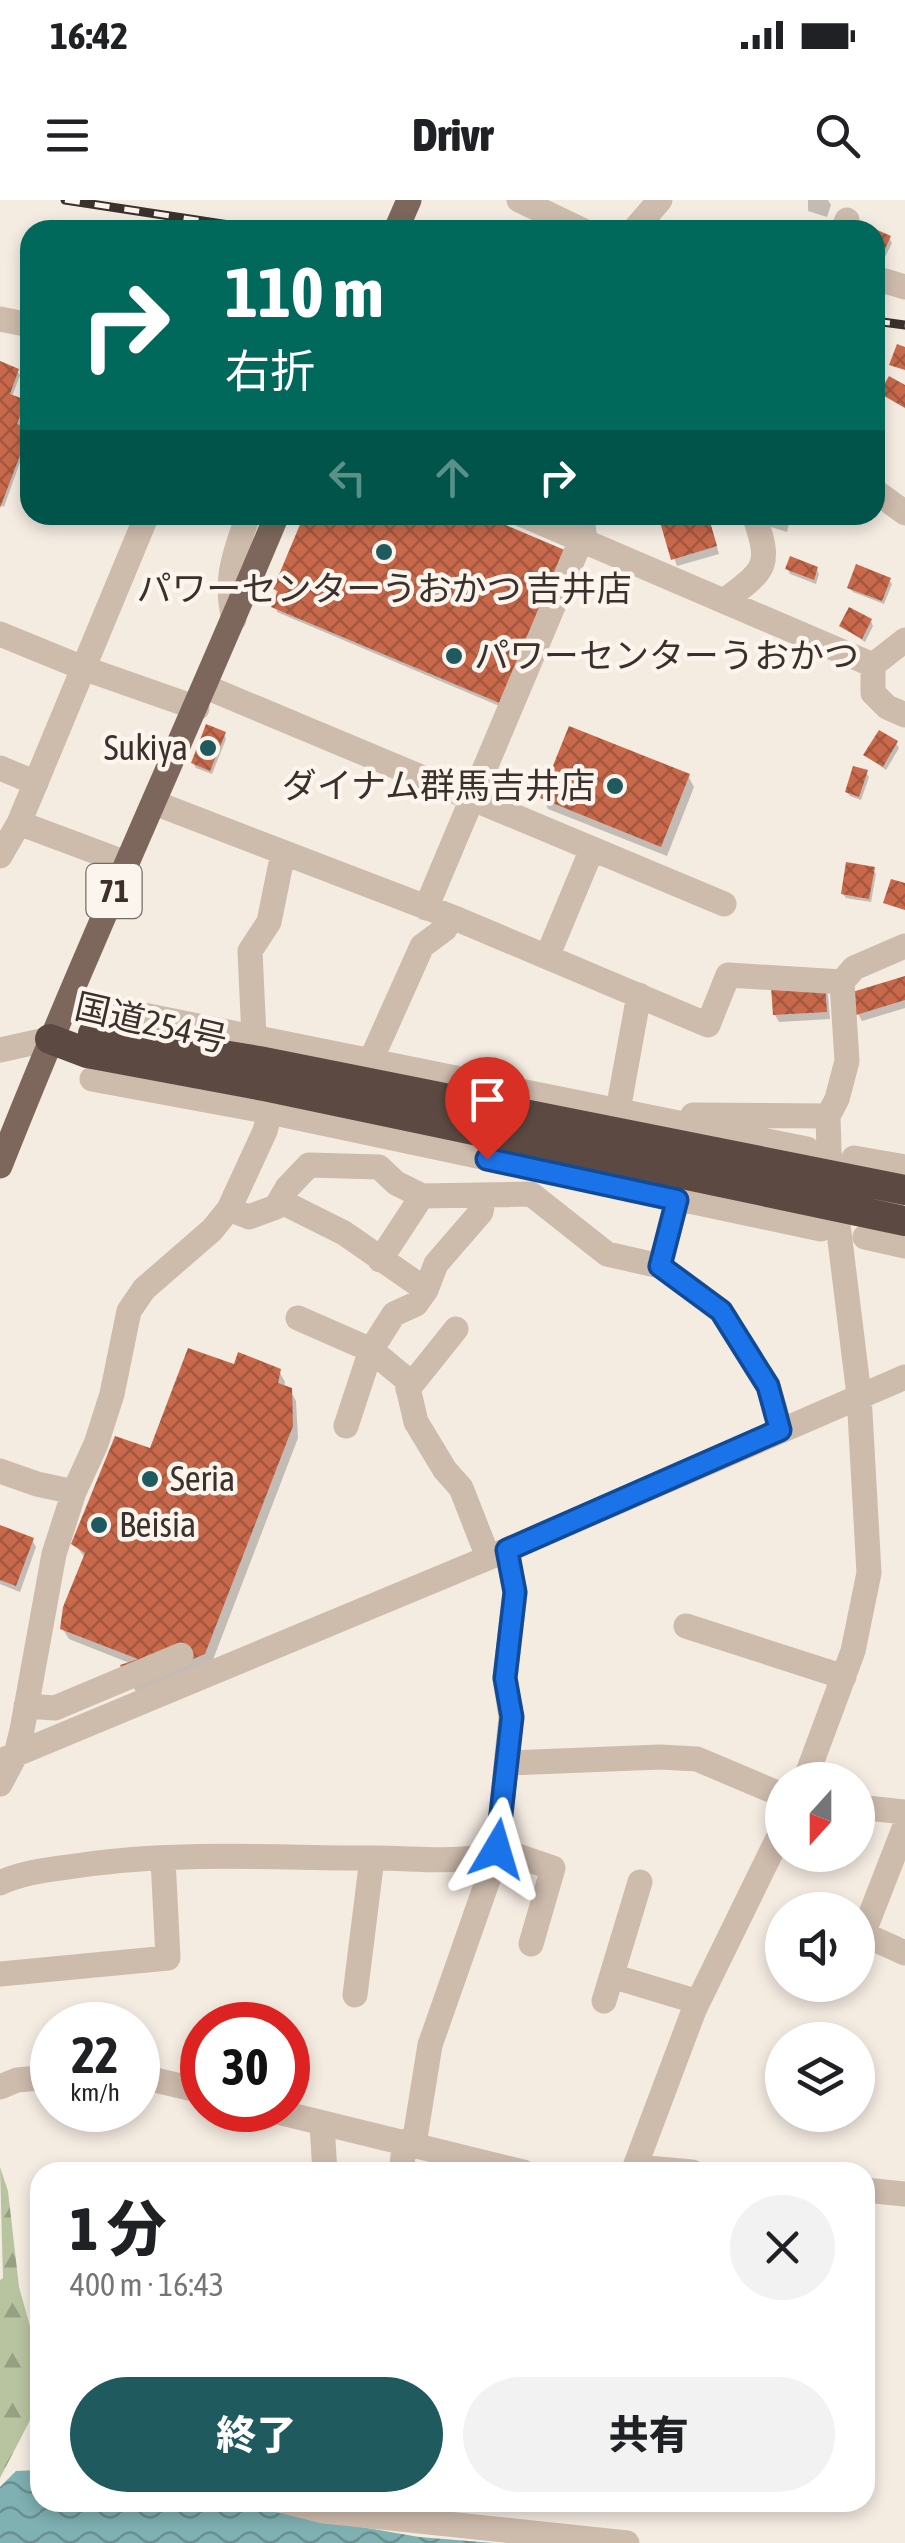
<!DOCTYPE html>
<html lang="ja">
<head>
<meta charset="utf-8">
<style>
	body { margin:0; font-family:"Asap Condensed","Noto Sans JP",sans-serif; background:#f2f2f2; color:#202124; height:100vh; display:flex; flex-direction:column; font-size:38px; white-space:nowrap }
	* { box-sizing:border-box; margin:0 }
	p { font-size:32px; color:#757577 }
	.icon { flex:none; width:55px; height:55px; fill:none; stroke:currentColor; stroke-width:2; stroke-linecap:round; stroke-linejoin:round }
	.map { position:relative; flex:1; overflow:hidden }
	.details { position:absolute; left:30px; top:1962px; width:845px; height:350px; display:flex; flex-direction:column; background:#fff; border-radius:30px; box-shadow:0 5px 15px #0003 }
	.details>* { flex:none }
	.banner { position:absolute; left:20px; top:20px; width:865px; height:305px; border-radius:30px; box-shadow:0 5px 15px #0003; background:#00695c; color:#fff; overflow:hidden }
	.needle { width:65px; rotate:201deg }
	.controls { position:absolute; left:765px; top:1562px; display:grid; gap:20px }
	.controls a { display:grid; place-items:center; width:110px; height:110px; border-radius:50%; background:#fff; box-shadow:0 5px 15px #0003; font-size:50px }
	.speed { position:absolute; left:30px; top:1802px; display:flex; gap:20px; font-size:50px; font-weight:700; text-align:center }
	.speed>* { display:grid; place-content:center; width:130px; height:130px; border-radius:50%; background:#fff; box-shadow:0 5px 15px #0003; line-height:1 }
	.speed small { font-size:25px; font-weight:400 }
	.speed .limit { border:15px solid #d22; background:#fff; color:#111 }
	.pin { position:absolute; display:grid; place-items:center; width:85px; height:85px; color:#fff; margin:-102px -42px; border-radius:50% 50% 50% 0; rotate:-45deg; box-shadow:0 0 10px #0007 }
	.pin .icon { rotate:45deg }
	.me { position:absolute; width:110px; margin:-55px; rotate:7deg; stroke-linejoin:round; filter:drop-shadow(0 0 8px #0008) }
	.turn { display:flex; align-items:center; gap:35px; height:210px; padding:0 40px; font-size:45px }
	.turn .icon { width:130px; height:130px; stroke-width:2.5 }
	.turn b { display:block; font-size:70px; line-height:85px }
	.lanes { display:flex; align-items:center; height:95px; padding:0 40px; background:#0003; justify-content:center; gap:50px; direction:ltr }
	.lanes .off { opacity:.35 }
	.round { display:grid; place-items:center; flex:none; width:105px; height:105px; border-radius:52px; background:#f2f2f2 }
	.head { display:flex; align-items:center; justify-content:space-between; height:170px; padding:0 40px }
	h1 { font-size:60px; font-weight:800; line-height:75px }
	.action { display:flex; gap:20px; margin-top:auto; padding:20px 40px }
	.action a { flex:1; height:115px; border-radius:60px; background:#1f5a5e; color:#fff; font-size:40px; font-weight:800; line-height:115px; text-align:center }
	.action a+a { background:#f2f2f2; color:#202124 }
	.status { display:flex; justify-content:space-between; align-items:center; height:70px; padding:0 50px; background:#fff; direction:ltr }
	.status svg { height:28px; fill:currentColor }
	header { display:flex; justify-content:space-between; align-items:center; height:130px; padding:0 40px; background:#fff; font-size:45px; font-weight:800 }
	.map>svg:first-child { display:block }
	.forest { fill:url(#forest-firs) }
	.water { fill:url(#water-waves) }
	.shadow { fill:#0003 }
	.building { fill:url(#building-cross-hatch) }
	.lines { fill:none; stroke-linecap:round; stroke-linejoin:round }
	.minor { stroke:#cdbbac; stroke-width:25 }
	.major { stroke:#7d675c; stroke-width:25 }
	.highway { stroke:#5c4a42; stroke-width:30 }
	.rail-casing { stroke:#3b302b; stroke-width:9 }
	.rail { stroke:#fbf5ee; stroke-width:5; stroke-dasharray:15; stroke-linecap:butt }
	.route-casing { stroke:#114b97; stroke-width:25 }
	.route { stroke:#1a73e8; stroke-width:18 }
	.poi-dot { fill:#1f5a5e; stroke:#fbf5ee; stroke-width:4 }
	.labels { text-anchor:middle; stroke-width:9; stroke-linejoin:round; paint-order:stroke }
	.shield { fill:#fbf5ee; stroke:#756b66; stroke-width:2.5 }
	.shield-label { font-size:32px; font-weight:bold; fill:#3b302b }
	.poi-label { font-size:35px; fill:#3b302b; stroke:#fbf5ee; text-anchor:start }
	.street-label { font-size:35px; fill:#3b302b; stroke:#fbf5ee }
</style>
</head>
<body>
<div class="status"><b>16:42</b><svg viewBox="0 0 49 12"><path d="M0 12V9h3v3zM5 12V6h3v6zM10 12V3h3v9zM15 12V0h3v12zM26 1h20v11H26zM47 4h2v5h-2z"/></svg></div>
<header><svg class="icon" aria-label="menu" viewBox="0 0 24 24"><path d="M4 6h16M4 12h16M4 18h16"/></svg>Drivr<svg class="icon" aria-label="search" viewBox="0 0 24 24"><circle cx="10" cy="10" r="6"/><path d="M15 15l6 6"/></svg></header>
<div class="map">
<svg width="905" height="2343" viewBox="0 0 905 2343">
	<defs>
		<pattern id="forest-firs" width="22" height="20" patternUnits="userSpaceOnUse" patternTransform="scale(2.5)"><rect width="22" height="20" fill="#b8c4a0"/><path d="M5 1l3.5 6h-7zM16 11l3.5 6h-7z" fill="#97a083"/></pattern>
		<pattern id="water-waves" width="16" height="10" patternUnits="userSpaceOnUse" patternTransform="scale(2.5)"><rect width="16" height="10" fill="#7fb0b2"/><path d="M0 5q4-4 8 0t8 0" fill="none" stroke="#699091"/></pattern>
		<pattern id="building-cross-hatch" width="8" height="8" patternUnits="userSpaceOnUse" patternTransform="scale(2.5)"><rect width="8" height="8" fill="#c8694b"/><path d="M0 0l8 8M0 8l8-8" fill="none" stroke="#a4573f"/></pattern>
	</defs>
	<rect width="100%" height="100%" fill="#f4ebe1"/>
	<!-- forest -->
	<path class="forest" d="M0,1967L8,1991L19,2087L40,2162V2201L0,2278V2080L3,2078Z"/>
	<!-- water -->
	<path class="water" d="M40,2270V2302L262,2303L274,2307L276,2312L419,2337L493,2343H0V2287L16,2271Z"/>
	<!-- shadow -->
	<path class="shadow" d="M808,0H828L831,5L827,17L808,11Z
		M875,34L889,38L892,43L881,65L875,62Z
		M0,164L17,171L20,175L12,197L27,206L19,227L30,234L4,307L0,305Z
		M307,315H476L504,508L277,412L276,388Z
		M660,315H708L719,354L677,366Z
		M767,315H791L787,332L768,326Z
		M576,320H595L598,343L576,339Z
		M788,369L817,370L819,374L816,384L790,374Z
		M889,380L892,384L884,404L853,392L850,388Z
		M871,421L873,426L865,442L841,426Z
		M224,534L226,539L212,574L196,568L193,563Z
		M896,543L899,548L886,570L866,555Z
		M866,573L869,577L861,600L850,596L847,592Z
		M688,576L694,587L667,656L548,609L542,598Z
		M873,669L876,674L871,702L846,698L843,694Z
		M905,779V808L862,821L858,814Z
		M824,787L828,795L830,819L779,822L775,815Z
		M235,1167L279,1171L285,1182L284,1188L290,1190L296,1201L298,1238L211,1465L138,1495L132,1485V1464L69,1439L62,1428L85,1358L74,1343L152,1252Z
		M0,1328L32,1340L36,1347L20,1392L0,1384Z"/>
	<!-- building -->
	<path class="building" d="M875,29L891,36L879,62L875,60Z
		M897,144L905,147V170L889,165Z
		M0,161L19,169L10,194L26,200L17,224L30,229L0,308Z
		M889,176L905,185V208L879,193Z
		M304,315H482L567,351L502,504L271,407L278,391L273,389Z
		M658,315H708L717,346L671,360Z
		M790,356L818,367L814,380L785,369Z
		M856,364L891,378L882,401L847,388Z
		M849,407L872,419L862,439L839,426Z
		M206,524L226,532L210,571L191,563Z
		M569,526L690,574L661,647L540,598Z
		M879,530L898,541L883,567L863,555Z
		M853,566L868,570L859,597L845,592Z
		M846,662L875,667L869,699L841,694Z
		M891,679L905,683V710L883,703Z
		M905,776V800L856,815L849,793Z
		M825,785L827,812L773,815L771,787Z
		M188,1148L234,1164L238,1152L281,1169L278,1183L292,1188L293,1226L205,1454L129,1486L120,1465L138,1459L60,1429L63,1407L85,1353L71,1344L115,1236L150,1248Z
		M0,1325L34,1338L16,1386L0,1380Z"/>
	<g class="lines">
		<!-- minor -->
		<path class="minor" d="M519,0L582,30
			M634,30L660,0
			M843,30L847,20
			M875,78L905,87
			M0,119L30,125
			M875,291L905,313
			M523,315L873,465L905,440
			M724,401C766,369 772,367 754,315
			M234,419C224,378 235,354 248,315
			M0,434L83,468L197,508
			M873,465V493L887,507L905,515
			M206,487L724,704
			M0,568L36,583
			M155,603L457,719L708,825L728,775L842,782
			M19,623L126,663
			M0,656L19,623L147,315
			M426,708L581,340
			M547,757L592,649
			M119,810L807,949
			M254,837L250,751L269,722L283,653
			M0,850L50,839
			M371,860L422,746L445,729L450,717
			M92,879L270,912L821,1029
			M618,910L639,795
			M693,915L828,916
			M854,958L905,967
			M280,1001L344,1033L426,1090
			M229,1009L249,1017L276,1007L287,988L309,965L379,967L396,983L422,996L531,994L607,1054L660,1066L721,1111L768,1186L781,1230
			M865,1037L905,1046
			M380,1060L422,996
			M660,1066L677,1000
			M298,1118L371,1150L406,1179L416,1222L445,1270L461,1288L488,1357
			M408,1189L456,1129
			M346,1226L371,1150L394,1114L416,1104L426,1090L436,1064L481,1012L484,995
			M0,1271L37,1284L74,1292
			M686,1426L844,1477
			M26,1506L55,1508L181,1455
			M0,1561L507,1350L905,1177
			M509,1563L660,1557L697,1559L782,1595
			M805,1580L853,1451L869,1373L859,1195L829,951L828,916L837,899L847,861L842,782L854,768L905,746
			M0,1584L16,1554L22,1530L54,1354L74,1292L96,1244L112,1194L129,1111L144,1089L212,1030L229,1009L265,931L270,912L269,887
			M858,1607L905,1612
			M905,1626L863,1734L905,1753
			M497,1649L553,1668L531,1744
			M0,1683C25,1671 55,1669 82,1665C177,1651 278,1658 374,1658C417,1658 454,1664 497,1654
			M0,1774L168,1758L163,1659
			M612,1776L698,1802
			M355,1795L372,1658
			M604,1801L640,1682
			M138,1876L202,1891
			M0,1887L17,1880L52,1877
			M270,1910L523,1972
			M322,1925L325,1972
			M414,1944L430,1845L497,1654L511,1517L505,1478L515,1393L507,1350
			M635,1967L692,1972
			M401,1972L405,1941
			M633,1972L694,1810L782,1630
			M865,1990L905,1994
			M288,2302L324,2311L627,2343"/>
		<!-- major -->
		<path class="major" d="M396,30L409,0
			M0,966C87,746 186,533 277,315"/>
		<!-- highway -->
		<path class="highway" d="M93,834L259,861L905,990
			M50,839L87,853L269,887L905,1021"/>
		<defs>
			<path id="rail" d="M65,0L262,30
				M875,121L905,125"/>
		</defs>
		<!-- rail casing -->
		<use href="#rail" class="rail-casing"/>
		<!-- rail -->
		<use href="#rail" class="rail"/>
	</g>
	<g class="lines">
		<defs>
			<path id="route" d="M487,959L677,1000L660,1066L721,1111L768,1186L780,1230L507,1350L515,1392L505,1478L512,1517L497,1649"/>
		</defs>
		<!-- route casing -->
		<use href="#route" class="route-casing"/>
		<!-- route -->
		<use href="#route" class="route"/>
	</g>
	<!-- markers -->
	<g class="poi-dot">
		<circle cx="384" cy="352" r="10"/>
		<circle cx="454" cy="456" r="10"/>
		<circle cx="208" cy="548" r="10"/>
		<circle cx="615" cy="586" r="10"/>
		<circle cx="150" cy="1279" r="10"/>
		<circle cx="99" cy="1325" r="10"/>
	</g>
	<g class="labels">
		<!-- shield labels -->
		<rect class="shield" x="86.5" y="664" width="55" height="54" rx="8"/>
		<g class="shield-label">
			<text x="114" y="702">71</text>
		</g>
		<!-- poi labels -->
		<g class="poi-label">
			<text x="384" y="401" text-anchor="middle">パワーセンターうおかつ 吉井店</text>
			<text x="474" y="468">パワーセンターうおかつ</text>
			<text x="188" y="560" text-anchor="end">Sukiya</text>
			<text x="595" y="598" text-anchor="end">ダイナム群馬吉井店</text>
			<text x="170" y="1291">Seria</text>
			<text x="119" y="1337">Beisia</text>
		</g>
		<!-- street labels -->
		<g class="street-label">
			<text transform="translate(151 823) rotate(13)" y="12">国道254号</text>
		</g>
	</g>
</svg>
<div class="controls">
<a><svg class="needle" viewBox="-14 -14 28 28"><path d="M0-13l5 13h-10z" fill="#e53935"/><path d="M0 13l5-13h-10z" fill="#757577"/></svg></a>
<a><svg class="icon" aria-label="sound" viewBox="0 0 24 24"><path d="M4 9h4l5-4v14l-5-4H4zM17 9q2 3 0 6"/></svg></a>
<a><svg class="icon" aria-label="layers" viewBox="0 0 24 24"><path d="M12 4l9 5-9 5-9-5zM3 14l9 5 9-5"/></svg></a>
</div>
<div class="speed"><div>22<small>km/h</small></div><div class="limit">30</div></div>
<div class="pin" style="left:487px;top:959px;background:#d93025"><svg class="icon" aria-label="arrive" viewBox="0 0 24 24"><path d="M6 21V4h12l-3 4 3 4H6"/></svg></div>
<svg class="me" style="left:497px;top:1649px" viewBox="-20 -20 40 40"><path d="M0-17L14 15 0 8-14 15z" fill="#1a73e8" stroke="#fff" stroke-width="4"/></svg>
<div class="banner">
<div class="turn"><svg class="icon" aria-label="right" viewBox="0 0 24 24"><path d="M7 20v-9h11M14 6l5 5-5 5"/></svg><div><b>110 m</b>右折</div></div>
<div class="lanes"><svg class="icon off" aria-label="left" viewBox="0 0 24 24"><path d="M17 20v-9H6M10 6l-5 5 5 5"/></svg><svg class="icon off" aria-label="ahead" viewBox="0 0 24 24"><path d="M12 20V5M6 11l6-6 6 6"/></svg><svg class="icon" aria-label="right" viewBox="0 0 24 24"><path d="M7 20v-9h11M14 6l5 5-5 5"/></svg></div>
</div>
<section class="details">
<div class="head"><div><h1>1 分</h1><p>400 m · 16:43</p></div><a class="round"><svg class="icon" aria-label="close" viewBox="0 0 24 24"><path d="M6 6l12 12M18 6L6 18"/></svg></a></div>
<div class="action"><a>終了</a><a>共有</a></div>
</section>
</div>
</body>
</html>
